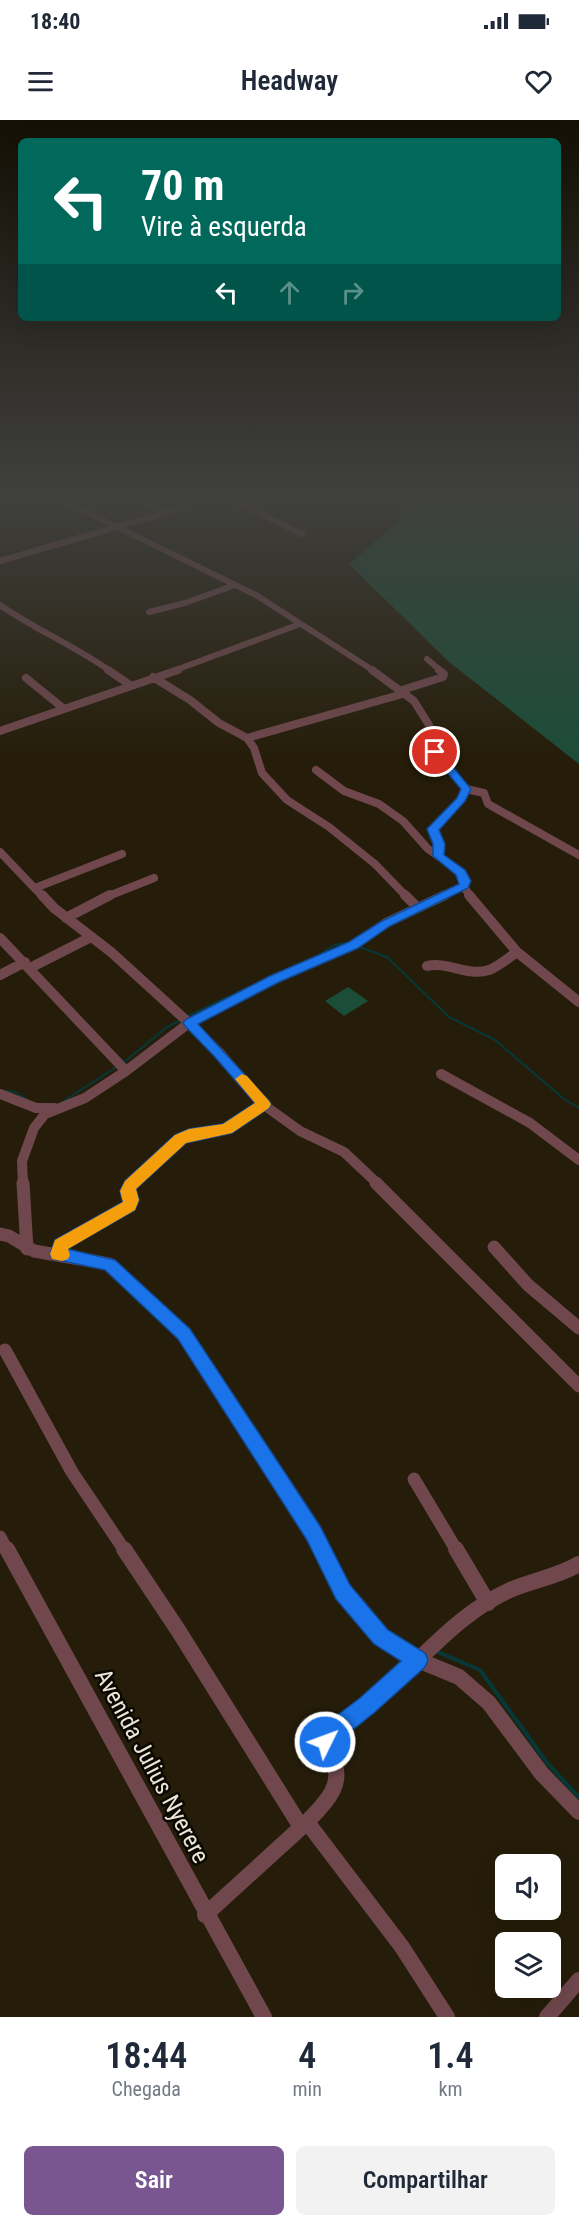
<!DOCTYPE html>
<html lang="pt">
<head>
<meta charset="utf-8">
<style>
	body { margin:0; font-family:"Roboto Condensed",sans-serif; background:#f2f2f3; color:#1f2937; height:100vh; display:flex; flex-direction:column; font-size:22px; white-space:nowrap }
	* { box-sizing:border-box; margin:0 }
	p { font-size:20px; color:#747a83 }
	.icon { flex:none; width:33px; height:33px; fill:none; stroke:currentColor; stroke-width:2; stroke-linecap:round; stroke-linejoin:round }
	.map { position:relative; height:1897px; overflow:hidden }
	.panel { display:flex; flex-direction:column; background:#fff; flex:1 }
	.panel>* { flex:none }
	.banner { position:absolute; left:18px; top:18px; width:543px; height:183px; border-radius:9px; box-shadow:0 6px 24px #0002; background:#00695c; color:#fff; overflow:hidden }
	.tools { position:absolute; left:495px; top:1734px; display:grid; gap:12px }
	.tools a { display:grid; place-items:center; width:66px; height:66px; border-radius:9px; background:#fff; box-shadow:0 6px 24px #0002; font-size:30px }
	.pin { position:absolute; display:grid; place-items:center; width:51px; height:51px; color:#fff; margin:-26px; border:3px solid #fff; border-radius:50%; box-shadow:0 2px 6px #0007 }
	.me { position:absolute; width:66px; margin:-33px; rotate:48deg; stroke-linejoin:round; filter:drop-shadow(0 0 4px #0008) }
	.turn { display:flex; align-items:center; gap:21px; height:126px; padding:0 24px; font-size:27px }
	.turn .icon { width:78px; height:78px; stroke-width:2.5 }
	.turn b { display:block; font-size:42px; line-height:51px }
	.lanes { display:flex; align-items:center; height:57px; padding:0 24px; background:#0003; justify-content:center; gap:30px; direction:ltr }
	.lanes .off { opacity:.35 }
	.eta { display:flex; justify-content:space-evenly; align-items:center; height:102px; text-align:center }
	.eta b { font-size:36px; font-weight:600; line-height:42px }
	.cta { display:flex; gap:12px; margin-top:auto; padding:12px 24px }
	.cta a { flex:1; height:69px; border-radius:9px; background:#7a5691; color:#fff; font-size:24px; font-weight:600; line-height:69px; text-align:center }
	.cta a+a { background:#f2f2f3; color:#1f2937 }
	.status { display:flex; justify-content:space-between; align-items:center; height:42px; padding:0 30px; background:#fff; direction:ltr }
	.status svg { height:16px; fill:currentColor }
	header { display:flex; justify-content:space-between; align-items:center; height:78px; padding:0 24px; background:#fff; font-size:27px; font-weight:600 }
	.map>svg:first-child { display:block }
	.green { fill:#1c4d38 }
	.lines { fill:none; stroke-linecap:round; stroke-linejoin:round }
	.stream-far1 { stroke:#073839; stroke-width:2 }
	.stream { stroke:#073839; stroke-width:4 }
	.minor-far4 { stroke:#6f474c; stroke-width:6 }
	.minor-far3 { stroke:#6f474c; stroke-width:8 }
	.minor-far2 { stroke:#6f474c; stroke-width:10 }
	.minor-far1 { stroke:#6f474c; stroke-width:13 }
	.minor { stroke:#6f474c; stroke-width:16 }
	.route { fill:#1a73e8; stroke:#114b97; stroke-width:1.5 }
	.slow { fill:#f59e0b }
	.labels { text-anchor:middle; stroke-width:5; stroke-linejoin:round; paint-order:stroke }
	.near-street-label { font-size:24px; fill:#ece6da; stroke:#0b0802 }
</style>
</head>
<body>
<div class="status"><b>18:40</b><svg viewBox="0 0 49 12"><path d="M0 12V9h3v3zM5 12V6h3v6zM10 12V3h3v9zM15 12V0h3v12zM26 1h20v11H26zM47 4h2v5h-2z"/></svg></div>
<header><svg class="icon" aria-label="menu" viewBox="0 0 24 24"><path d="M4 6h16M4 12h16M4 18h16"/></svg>Headway<svg class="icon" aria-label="heart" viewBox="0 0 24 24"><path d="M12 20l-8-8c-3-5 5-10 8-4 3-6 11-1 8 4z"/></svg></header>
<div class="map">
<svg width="579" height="1897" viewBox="0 0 579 1897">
	<rect width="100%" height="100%" fill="#251d09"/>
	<!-- green -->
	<path class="green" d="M420,374H579V644L449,542L349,444L393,406Z
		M348,867L368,881L344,896L325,881Z"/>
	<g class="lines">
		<!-- stream-far1 -->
		<path class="stream-far1" d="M360,827L387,837L449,897L495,920L564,979L579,988
			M319,835L334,825L346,823
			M188,896L251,866
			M123,943L167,907L181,900
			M6,971L15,972L28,980
			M62,982L118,946"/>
		<!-- stream -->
		<path class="stream" d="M438,1532L480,1550L548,1644L579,1677"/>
		<!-- minor-far4 -->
		<path class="minor-far4" d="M50,374L256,475L374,551
			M127,374L168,392
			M220,374L302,414
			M0,441L168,392L182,386L196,374
			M0,485C36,510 75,526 110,551
			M149,492L185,483L235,465
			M427,539L441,551
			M173,551L300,504"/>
		<!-- minor-far3 -->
		<path class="minor-far3" d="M108,550L130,565
			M372,550L414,581L429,605L438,636L466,669L462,679L433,709L439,724L438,736
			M153,557L190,580L219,603L247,618L254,628L262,653L287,680L329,707L375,744L407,777
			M26,558L63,588
			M402,570L443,557L444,554L439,550
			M0,611L178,550
			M247,618L406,573
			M316,650L344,671L379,684L403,701L428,729L458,750L465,759L464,766L441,777
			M466,669L484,673L488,684L579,735
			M0,732L43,777
			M464,766L470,777
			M35,768L122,734
			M106,777L154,758"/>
		<!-- minor-far2 -->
		<path class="minor-far2" d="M42,775L54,788L111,832L189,903L219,932L264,985L300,1011L344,1032L378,1064
			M405,775L418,788
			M469,775L517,832L579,882
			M66,798L110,775
			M0,818L126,951
			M427,846C447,841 468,857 489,850C499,846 508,838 517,832
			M30,848L91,817
			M0,855L25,842
			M441,954L530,1003L579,1040
			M0,974L36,988H54
			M23,1064L22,1041L34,1008L45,994L85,978L126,951L189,903L275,859L354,825L386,803L445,775
			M131,1064L181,1019L189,1015L227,1009L264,985"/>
		<!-- minor-far1 -->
		<path class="minor-far1" d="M23,1063L27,1129
			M376,1063L579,1266
			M0,1114L9,1116L34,1131L109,1144L167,1197L197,1232L322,1431
			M494,1127L528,1165L579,1208
			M58,1134L61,1125L129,1086L131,1080L128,1071L133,1063
			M5,1230L72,1352L125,1431
			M414,1359L457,1431
			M0,1417L7,1431"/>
		<!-- minor -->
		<path class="minor" d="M7,1429L264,1897
			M124,1429L178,1510L301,1707
			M456,1429L488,1483
			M579,1444C557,1457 533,1460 510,1470C474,1486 446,1513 418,1540L459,1557L489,1583L542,1654L579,1692
			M307,1702C323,1685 345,1666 333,1640C329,1632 325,1627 326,1618L368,1585L418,1540L381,1517L343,1472L321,1429
			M205,1795L307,1702L402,1827L447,1897
			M547,1897L579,1860"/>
	</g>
	<!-- sky -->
	<linearGradient id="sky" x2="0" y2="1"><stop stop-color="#141005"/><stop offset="0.59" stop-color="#40403e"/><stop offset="1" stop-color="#40403e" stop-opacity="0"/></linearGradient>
	<rect width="579" height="639" fill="url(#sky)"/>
	<!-- route -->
	<path class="route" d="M432,630H439L471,669L465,681L439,710L445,724L444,735L465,750L471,761L468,768L390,806L358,828L279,862L198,904L269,981L271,984L269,988L232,1013L186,1023L136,1069L139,1080L135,1090L67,1129L115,1140L190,1209L320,1406L350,1465L388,1510L425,1533L428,1540L425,1547L375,1592L335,1624L332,1630L325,1633L317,1630L314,1622L318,1610L360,1578L401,1541L374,1524L336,1479L307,1420L178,1219L105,1150L58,1140L52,1139L50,1134L55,1120L123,1082L120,1071L125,1061L175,1015L189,1009L223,1004L255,983L214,936L185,906L183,903L185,900L270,856L349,822L382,801L459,764L456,755L433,736V724L427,709L457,678L461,669L432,634Z"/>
	<!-- slow -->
	<path class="slow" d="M242,954L247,956L269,981L271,984L269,988L232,1013L186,1023L136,1069L139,1080L135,1090L68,1129L70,1135L68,1139L62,1141L52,1139L50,1134L55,1120L123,1082L120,1071L125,1061L175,1015L189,1009L223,1004L255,983L235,959Z"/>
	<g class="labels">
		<!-- near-street labels -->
		<g class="near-street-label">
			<text transform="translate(152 1646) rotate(62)" y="8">Avenida Julius Nyerere</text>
		</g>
	</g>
</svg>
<div class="tools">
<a><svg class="icon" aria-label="sound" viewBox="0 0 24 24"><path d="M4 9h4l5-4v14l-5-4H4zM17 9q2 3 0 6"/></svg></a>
<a><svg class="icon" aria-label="layers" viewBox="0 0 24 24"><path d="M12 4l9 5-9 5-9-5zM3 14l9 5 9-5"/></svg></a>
</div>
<div class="pin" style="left:435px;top:632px;background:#d93025"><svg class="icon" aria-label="arrive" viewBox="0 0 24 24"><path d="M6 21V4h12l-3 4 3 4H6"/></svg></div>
<svg class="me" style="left:325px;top:1622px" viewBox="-20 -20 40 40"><circle r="17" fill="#1a73e8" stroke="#fff" stroke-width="3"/><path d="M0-11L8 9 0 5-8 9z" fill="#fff"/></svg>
<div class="banner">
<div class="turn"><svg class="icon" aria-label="left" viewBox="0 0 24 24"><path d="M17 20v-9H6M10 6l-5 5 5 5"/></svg><div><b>70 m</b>Vire à esquerda</div></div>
<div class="lanes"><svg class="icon" aria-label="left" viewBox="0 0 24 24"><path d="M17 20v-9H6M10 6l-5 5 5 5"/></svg><svg class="icon off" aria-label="ahead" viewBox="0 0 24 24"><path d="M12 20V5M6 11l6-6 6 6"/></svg><svg class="icon off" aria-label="right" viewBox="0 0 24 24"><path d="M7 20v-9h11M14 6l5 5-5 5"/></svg></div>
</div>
</div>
<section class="panel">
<div class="eta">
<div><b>18:44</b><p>Chegada</p></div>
<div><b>4</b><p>min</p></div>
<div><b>1.4</b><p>km</p></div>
</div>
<div class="cta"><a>Sair</a><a>Compartilhar</a></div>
</section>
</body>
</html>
